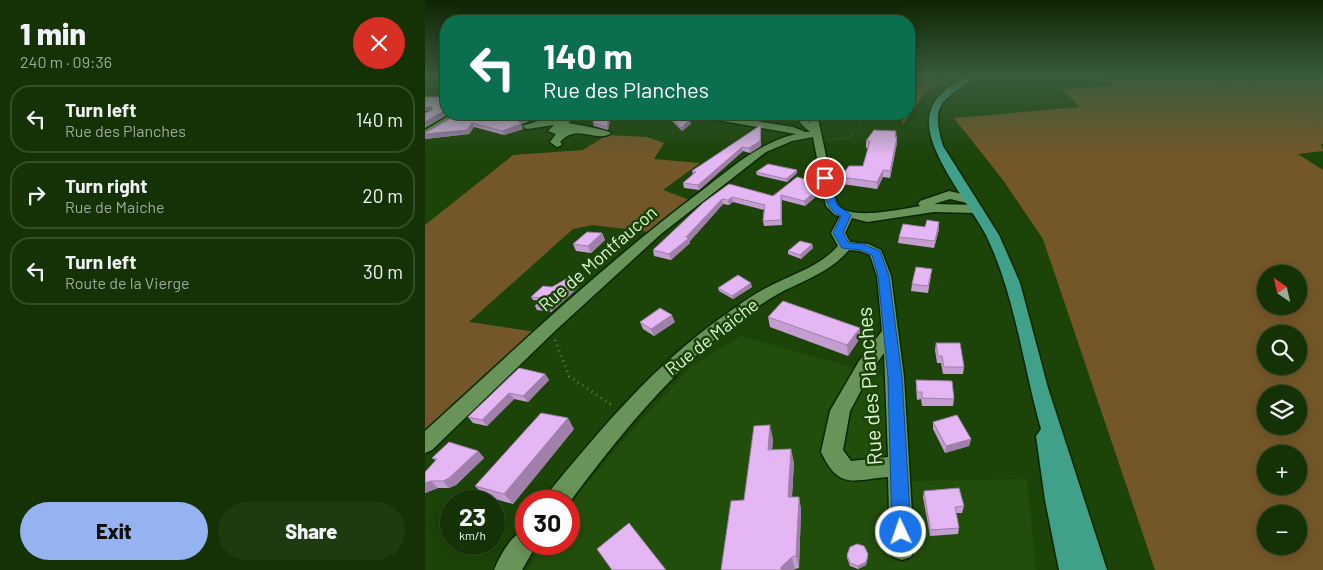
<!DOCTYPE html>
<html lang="en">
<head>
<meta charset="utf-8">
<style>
	body { margin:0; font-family:Barlow,sans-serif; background:#1e3a10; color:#f1f3f6; height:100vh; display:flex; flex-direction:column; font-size:19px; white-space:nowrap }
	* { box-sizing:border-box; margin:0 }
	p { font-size:16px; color:#9daa9b }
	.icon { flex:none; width:28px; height:28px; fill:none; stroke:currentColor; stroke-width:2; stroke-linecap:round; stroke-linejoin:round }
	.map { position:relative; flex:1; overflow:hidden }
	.side { display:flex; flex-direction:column; background:#153206; width:425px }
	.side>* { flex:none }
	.banner { position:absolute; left:15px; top:15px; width:475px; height:105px; border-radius:20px; box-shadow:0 2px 12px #0003,0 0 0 1px #344d28; background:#0b6e4f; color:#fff; overflow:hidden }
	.needle { width:32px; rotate:326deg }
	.buttons { position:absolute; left:832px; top:265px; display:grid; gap:10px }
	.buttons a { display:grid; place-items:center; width:50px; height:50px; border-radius:50%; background:#153206; box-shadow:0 2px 12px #0003,0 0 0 1px #344d28; font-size:25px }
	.speed { position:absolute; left:15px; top:490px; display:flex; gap:10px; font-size:25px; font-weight:700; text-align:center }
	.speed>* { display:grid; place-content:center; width:65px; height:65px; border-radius:50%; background:#153206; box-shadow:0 2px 12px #0003,0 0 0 1px #344d28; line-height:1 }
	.speed small { font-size:12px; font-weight:400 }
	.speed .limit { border:8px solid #d22; background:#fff; color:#111 }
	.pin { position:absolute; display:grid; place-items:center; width:42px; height:42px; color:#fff; margin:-21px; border:2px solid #fff; border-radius:50%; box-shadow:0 1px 5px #0007 }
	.me { position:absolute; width:55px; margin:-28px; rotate:357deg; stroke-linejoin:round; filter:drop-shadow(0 0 4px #0008) }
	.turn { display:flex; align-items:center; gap:18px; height:105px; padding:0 20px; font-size:22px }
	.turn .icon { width:65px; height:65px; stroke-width:2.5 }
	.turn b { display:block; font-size:35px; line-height:42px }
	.round { display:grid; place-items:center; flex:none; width:52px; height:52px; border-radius:26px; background:#1e3a10 }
	.headline { display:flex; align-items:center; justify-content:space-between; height:85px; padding:0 20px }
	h1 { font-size:30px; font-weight:800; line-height:38px }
	.cta { display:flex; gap:10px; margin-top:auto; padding:10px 20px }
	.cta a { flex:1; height:58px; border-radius:30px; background:#95b2f1; color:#111; font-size:20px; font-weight:800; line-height:58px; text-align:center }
	.cta a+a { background:#1e3a10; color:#f1f3f6 }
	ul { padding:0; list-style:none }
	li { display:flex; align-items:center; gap:15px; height:68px; margin:0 10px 8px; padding:0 10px; border:2px solid #344d28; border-radius:20px }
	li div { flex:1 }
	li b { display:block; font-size:19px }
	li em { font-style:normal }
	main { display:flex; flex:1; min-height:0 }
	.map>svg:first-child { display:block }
	.built { fill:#224e0b }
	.green { fill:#735728; fill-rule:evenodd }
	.forest { fill:#7b591f }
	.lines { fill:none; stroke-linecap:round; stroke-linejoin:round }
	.minor-casing { stroke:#0a2700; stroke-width:3 }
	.major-casing { stroke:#0a2700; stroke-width:3 }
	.path-far2 { stroke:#5d7e4d; stroke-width:1; stroke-dasharray:0.5 2; stroke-linecap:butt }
	.path-far1 { stroke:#5d7e4d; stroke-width:2; stroke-dasharray:0.5 2.5; stroke-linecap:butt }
	.path { stroke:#5d7e4d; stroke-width:3; stroke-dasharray:1 4.5; stroke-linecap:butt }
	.minor { fill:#699459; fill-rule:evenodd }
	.major { fill:#40a08a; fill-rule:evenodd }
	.wall { fill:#c49dd1 }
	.shaded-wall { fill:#a07faa }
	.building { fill:#e4b6f3; stroke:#a07faa }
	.route { fill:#1a73e8; stroke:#114b97 }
	.labels { text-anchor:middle; stroke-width:5; stroke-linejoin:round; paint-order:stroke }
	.street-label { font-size:18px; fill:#def5d6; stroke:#1c4308 }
	.near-street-label { font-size:21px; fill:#def5d6; stroke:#1c4308 }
</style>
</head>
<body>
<main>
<section class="side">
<div class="headline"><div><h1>1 min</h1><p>240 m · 09:36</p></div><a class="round" style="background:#d93025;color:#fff"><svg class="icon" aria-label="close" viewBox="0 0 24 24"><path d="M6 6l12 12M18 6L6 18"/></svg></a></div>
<ul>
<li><svg class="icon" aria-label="left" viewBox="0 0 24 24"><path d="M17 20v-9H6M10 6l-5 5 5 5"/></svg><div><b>Turn left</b><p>Rue des Planches</p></div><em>140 m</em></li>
<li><svg class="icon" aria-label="right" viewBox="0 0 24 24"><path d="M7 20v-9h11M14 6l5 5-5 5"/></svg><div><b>Turn right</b><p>Rue de Maiche</p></div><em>20 m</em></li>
<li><svg class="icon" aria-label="left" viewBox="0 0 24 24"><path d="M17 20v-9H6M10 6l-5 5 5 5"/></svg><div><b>Turn left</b><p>Route de la Vierge</p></div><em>30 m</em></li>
</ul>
<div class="cta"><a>Exit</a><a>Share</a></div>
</section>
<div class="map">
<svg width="898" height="570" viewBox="0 0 898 570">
	<rect width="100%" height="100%" fill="#1c4308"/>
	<!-- built -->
	<path class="built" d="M316,336L462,377L465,477L487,481L602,479L611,570H103L118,544H144V504L210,427L267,366Z"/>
	<!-- green -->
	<path class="green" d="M675,76H767L817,91L839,95L826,85L805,76H898V144H896L898,151L873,154L898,170V570H730L618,239L578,180L529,118L655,107L637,89L689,86ZM841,274H874V306H841ZM841,334H874V366H841ZM841,394H874V426H841ZM841,454H874V486H841ZM841,514H874V546H841Z
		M182,135L222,137L239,143L229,159L275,163L238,190L265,200L224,232L168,225L148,229L44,322L111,332L0,432V225L88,155L158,150Z"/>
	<!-- forest -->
	<path class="forest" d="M514,76H531L502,90L478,124L475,114H484V91L494,83Z
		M767,76C802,76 811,75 841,95L817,91Z"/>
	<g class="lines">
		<defs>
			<path id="minor" d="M27,114H37L0,137V130Z
				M142,114H159L155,117H143Z
				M271,114H289L368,127L380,132H385L376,124L372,114H380L385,124L384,114H392L409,193C410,196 411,202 413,205C424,221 478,209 495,206L493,204L495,201L524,191L550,197L552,200L546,204L525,199L509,204L552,205L558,209L552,213L509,212L442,222L427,218L420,233L425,242L443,244L456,250L466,276L479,377L489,548L486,557L477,560L468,557L465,548L463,477C427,480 414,490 396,452L405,411L434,361L457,331L452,276L445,255L435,251L424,250C404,273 379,280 353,294C339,302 325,312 312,322C245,372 194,436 144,503L120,501L123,493C176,429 228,366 297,317C311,307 326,296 341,288C367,274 393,268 413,246L406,233L415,216L410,215L401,206L388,137L367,141L341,152L236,234L131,330L7,450L0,453V431C90,349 178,265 275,192C305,169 333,143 371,134L275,117ZM459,353L463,457L426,461L418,450L425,411L447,370Z
				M141,118L146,121L143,123C149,124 183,130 186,133C172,144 152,122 135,142L137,144L135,146L132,147L125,142L131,134L123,131L129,125L102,129L97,126L116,120Z
				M101,529V544H112L97,570H69C75,555 86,535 101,529Z"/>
			<path id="major" d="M542,76H551C520,102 504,99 518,146L574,235L595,283L623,388L682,570H634L620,500L611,436L616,429C598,365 590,295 561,235C545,205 502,154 504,120C505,98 524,86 542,76Z"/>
		</defs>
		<!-- minor casing -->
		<use href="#minor" class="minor-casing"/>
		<!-- major casing -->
		<use href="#major" class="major-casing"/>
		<!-- path-far2 -->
		<path class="path-far2" d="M803,76L898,123
			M428,134L433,129L437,114"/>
		<!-- path-far1 -->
		<path class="path-far1" d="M404,140L424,138L429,133"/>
		<!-- path -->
		<path class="path" d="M130,340L144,376L188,406"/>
		<!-- minor -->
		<use href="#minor" class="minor"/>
		<!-- major -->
		<use href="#major" class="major"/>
	</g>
	<!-- wall -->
	<path class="wall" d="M33,114L96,124L98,129L79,135L49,127L44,134L0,139Z
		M186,114L183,130L169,126L168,123Z
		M240,114H258L266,124L257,131Z
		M336,125V146L325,153L318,151L274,190L259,188L258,183L268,174L267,171Z
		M471,131L472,143L465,178L458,177L452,189L417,184L416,177L438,166L443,148H441V141Z
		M372,170V173L362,182L332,175L331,172Z
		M304,184L348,196L396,192L380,206L357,200V225L339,226L338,221L339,210L308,202L304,205L298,204L265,241V243L246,260L229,256L228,250Z
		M514,229L509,248L473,243L474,237Z
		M177,233L180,240L166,253L151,251L148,244Z
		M387,244L388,248L376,259L363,254V251Z
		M506,276L503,293L486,291L487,284Z
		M147,282L152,283L154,287L126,312L112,310L110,306L116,301L108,300L106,297L127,287Z
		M327,287L308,299L294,291L293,288Z
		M343,317L435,338L423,356L345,327Z
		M215,322H250L229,336L218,329Z
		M511,343L539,367L538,374H518L516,363H512L510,350Z
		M94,368L120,374L124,380L103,402L89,399L62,426L48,423L43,417Z
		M491,380L529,399L528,406H497L496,399L492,400L491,387Z
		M508,422L546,439L544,446L520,453L508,429Z
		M149,429L88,504L59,496L50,486Z
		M348,439L347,450L369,462L367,497H374L376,510L374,568L370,569L369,570H296L319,500Z
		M53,451L59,458L31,485L24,488H13L0,493V472L11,461L7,458Z
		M499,491L539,506L537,513H531L534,528L533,534L505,536L498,497Z
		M443,554V557L441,565L433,569L425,566L422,558V555Z"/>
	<!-- shaded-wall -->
	<path class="shaded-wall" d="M0,107H7L9,111H0Z
		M21,110V114H24L0,128V122Z
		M109,114H120L95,125L93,121Z
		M185,114H186L183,130L182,127Z
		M265,120L266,124L257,131L256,128Z
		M47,123L49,127L44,134L0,139V134Z
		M96,124L98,129L79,135L77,131Z
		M336,125V146L325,153L324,148Z
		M472,137V143L465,178V171Z
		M317,147L318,151L274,190L273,185Z
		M372,170V173L362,182L361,179Z
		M458,170V177L452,189V182Z
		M396,187V192L380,206L379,201Z
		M356,195L357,200V225L356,220Z
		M307,197L308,202L304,205L303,200Z
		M297,199L298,204L265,241V243L246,260L244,254Z
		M514,222V229L509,248L510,241Z
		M177,233L180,240L166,253L163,246Z
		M387,244L388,248L376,259L375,255Z
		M152,283L154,287L126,312L124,308Z
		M326,283L327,287L308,299L307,296Z
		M247,315L250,322L229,336L226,329Z
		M435,328V338L423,356L422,345Z
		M120,374L124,380L103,402L98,396Z
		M84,393L89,399L62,426L57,420Z
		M143,418L149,429L88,504L79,494Z
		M345,425L348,439L346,464L343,450Z
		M546,439L544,446L520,453L521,446Z
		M366,449L369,462L366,510L363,497Z
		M53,451L59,458L31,485L24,488L18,481Z
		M6,481L13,488L0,493V483Z
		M374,497L376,510L374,568L371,556Z
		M443,554V557L441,565L433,569V566Z
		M367,557L370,569L369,570H356V567Z"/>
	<!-- building -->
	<path class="building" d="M0,97H21V110L0,122V113L7,110V107H0Z
		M33,114H109L93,121L96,124L77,131L47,123L42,130L0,134V133Z
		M170,114H185L182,127L168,123Z
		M243,114H258L265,120L256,128Z
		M336,125L335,141L324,148L317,147L273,185L258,183L271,172L267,171Z
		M449,130L471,131L470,137H472L465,171L458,170L452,182L416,177L424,166H438L445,141H441Z
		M343,164L372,170L361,179L331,172Z
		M372,177L395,183L396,187L379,201L356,195V220L338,221L340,205L307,197L303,200L297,199L261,237L264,238L244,254L228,250L278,203L304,184L348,196Z
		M502,220L514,222L510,241L474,237L478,224L500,227Z
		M162,232L177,233L163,246L148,244Z
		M375,241L387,244L375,255L363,251Z
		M491,267L507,269L503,286L487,284Z
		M313,275L326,283L307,296L293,288Z
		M143,278L147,282L152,283L124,308L110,306L119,298L106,297L118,286L127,287Z
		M358,301L435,328L422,345L343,317Z
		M235,308L247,315L226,329L215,322Z
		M511,343H535L539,367H519L517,356H513Z
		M94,368L120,374L98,396L84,393L57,420L43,417Z
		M491,380L527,381L529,399L497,398V392H492Z
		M116,413L143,418L79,494L50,486Z
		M532,415L546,439L521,446L508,422Z
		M345,425L343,450L366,449L363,497H374L371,556L367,557L356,567V570H296L306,501L319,500L329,426Z
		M24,442L53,451L24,478L18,481H6L0,483V472L12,459L7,458Z
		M534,488L539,506L530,507L534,528L505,530L499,491Z
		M204,523L241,570H187L172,549Z
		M432,544L439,546L443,554L441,562L433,566L425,563L422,555L425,547Z"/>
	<!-- sky -->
	<linearGradient id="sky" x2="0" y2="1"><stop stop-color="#0f2504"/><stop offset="0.49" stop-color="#3a5b3d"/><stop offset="1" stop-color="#3a5b3d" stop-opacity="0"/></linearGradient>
	<rect width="898" height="156" fill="url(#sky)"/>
	<!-- route -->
	<path class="route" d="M397,176L404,178L412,205L426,215L418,233L424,243L438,244L455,251L464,276L477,377L486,532L483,538L476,541L470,538L467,532L463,377L453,276L447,255L436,250L417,248L408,233L416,216C400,210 400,193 396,178Z"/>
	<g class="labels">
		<!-- street labels -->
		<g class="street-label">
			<text transform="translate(173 259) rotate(-41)" y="6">Rue de Montfaucon</text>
			<text transform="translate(287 337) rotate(-38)" y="6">Rue de Maiche</text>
		</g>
		<!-- near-street labels -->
		<g class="near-street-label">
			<text transform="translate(445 386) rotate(-94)" y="7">Rue des Planches</text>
		</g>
	</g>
</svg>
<div class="buttons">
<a><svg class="needle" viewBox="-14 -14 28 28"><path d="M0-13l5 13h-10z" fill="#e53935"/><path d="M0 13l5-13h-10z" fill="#9daa9b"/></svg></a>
<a><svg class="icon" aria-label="search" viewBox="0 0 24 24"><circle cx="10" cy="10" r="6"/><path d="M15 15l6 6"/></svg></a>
<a><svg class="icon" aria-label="layers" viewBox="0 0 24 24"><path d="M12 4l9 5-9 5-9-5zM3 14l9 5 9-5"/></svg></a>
<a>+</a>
<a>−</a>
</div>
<div class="speed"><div>23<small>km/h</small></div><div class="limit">30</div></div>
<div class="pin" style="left:400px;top:178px;background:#d93025"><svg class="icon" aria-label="arrive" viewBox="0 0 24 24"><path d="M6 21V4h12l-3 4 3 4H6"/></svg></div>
<svg class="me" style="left:476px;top:532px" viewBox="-20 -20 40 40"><circle r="17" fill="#1a73e8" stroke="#fff" stroke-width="3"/><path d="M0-11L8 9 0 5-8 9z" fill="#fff"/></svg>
<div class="banner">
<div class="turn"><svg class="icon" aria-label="left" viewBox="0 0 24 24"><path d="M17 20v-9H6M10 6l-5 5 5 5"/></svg><div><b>140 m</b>Rue des Planches</div></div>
</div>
</div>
</main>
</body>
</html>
